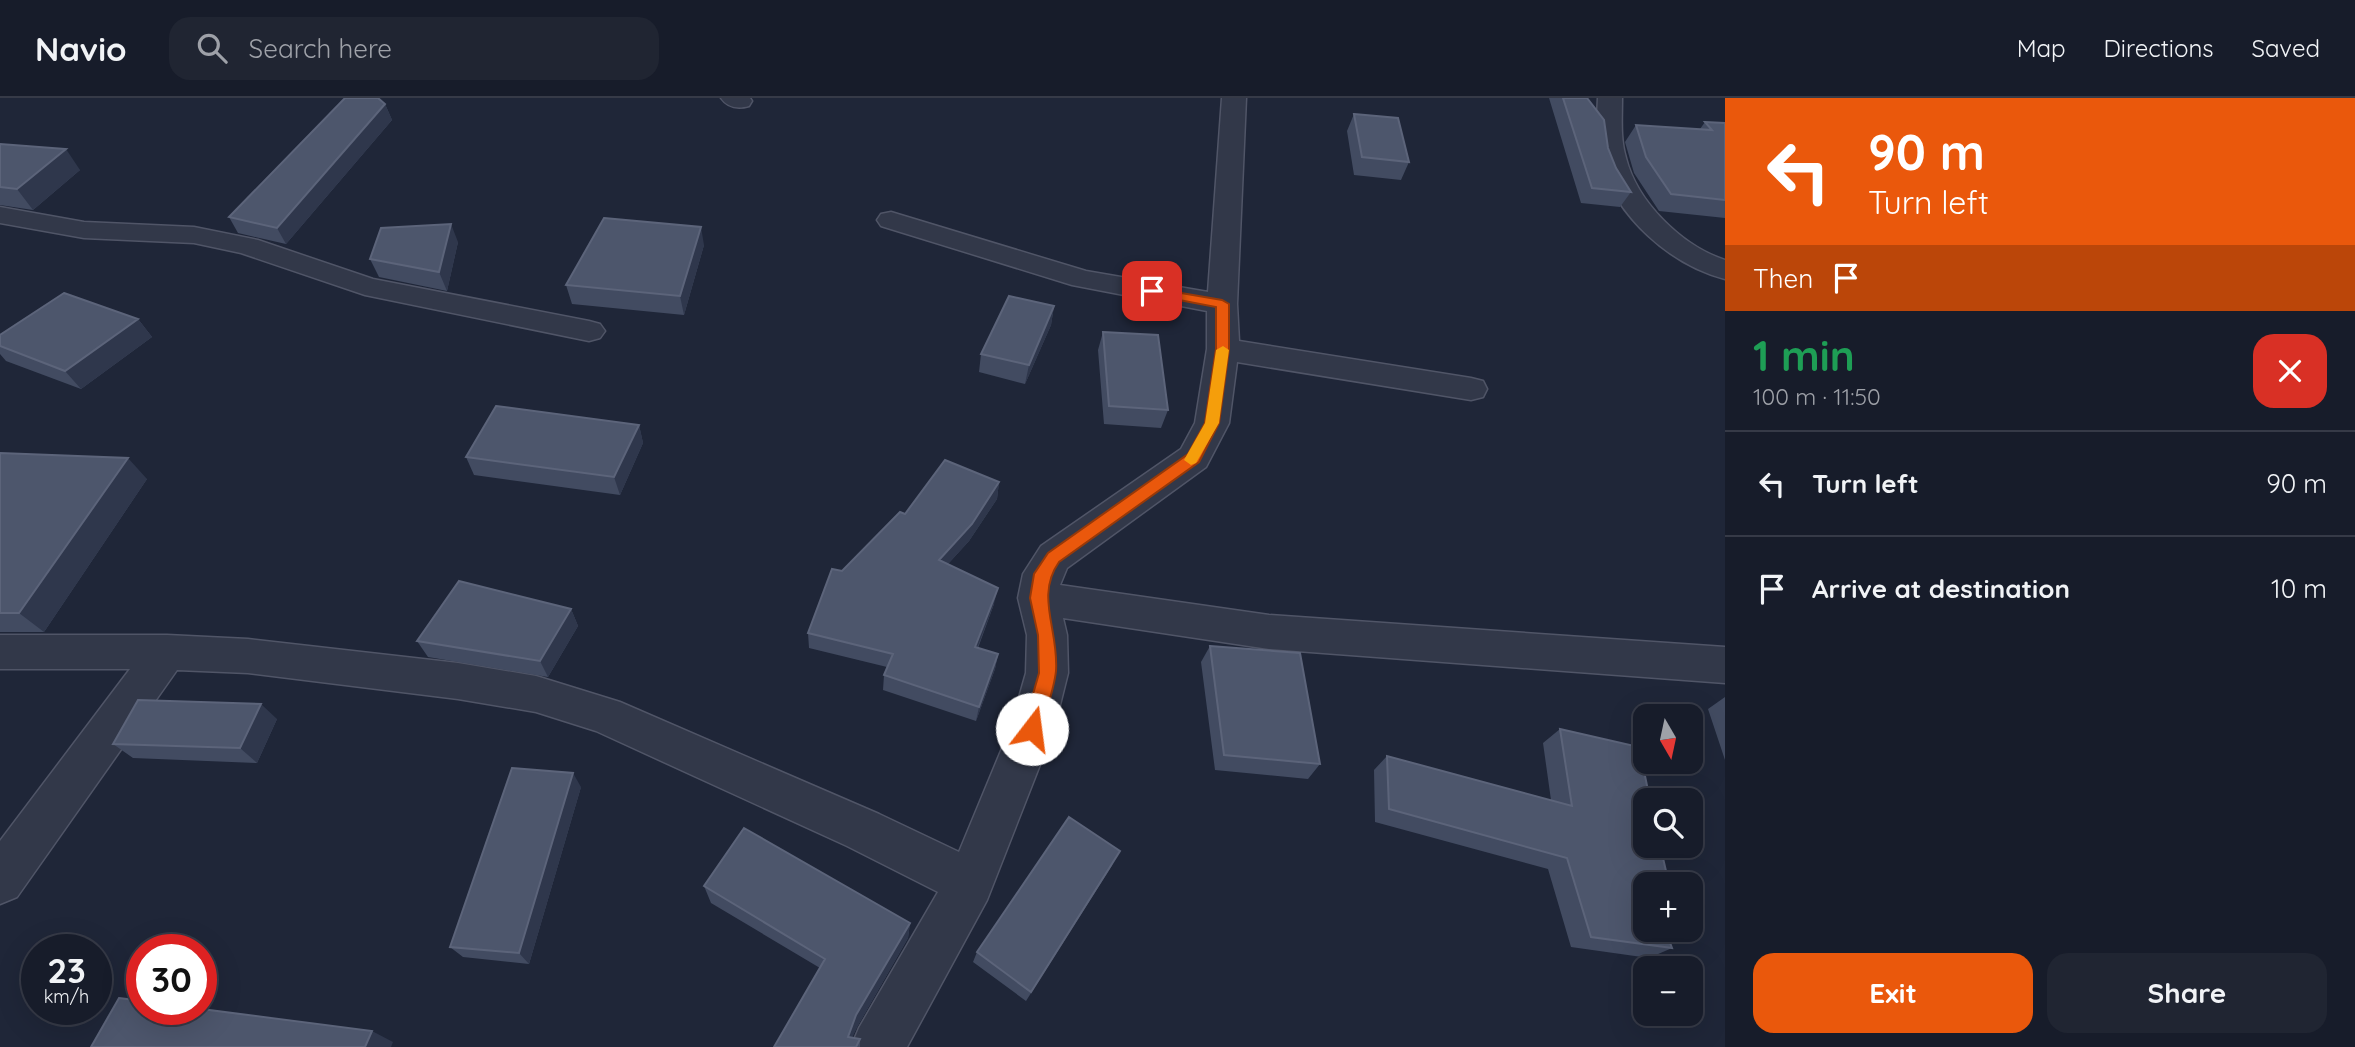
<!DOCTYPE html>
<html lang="en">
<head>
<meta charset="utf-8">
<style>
	body { margin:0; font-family:Quicksand,sans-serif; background:#202532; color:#f1f3f6; height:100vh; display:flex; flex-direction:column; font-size:26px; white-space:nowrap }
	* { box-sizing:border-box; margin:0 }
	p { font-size:23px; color:#9ea1a8 }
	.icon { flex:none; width:38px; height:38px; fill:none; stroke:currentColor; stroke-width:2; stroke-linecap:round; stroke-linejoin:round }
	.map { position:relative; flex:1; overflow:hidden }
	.details { display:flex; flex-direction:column; background:#171c2a; width:630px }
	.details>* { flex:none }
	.hud { background:#ea580c; color:#fff; overflow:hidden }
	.needle { width:46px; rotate:171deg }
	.controls { position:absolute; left:1633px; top:606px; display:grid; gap:14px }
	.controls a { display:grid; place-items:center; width:70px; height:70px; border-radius:14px; background:#171c2a; box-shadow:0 7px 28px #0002,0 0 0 2px #363a47; font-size:35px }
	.speed { position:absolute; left:21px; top:836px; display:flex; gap:14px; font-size:35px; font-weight:700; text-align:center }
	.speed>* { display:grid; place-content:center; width:91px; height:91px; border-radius:50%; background:#171c2a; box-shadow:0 7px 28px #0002,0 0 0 2px #363a47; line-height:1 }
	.speed small { font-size:18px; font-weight:400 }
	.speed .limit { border:10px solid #d22; background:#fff; color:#111 }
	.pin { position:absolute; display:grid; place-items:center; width:60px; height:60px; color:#fff; margin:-30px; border-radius:14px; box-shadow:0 4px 10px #0006 }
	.me { position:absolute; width:77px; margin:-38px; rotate:15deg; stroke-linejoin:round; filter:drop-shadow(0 0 5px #0008) }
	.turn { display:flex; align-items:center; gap:24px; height:147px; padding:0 28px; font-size:32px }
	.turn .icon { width:91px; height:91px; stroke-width:2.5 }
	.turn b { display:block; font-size:49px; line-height:60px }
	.then { display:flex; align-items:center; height:66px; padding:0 28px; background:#0003; gap:14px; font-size:26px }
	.round { display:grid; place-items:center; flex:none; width:74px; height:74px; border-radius:21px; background:#202532 }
	.headline { display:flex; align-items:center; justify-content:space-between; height:119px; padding:0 28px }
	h1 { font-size:42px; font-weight:700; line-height:52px; color:#1e9e55 }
	.primary-button { display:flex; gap:14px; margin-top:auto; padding:14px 28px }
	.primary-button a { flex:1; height:80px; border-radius:21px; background:#ea580c; color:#fff; font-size:28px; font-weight:700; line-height:80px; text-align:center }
	.primary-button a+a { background:#202532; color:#f1f3f6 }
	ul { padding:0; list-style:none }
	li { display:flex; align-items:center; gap:21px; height:105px; padding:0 28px; border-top:2px solid #363a47 }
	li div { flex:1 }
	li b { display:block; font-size:26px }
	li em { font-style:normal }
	header { display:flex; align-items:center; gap:42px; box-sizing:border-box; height:98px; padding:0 35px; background:#171c2a; border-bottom:2px solid #363a47 }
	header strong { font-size:33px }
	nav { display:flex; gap:38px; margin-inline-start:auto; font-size:24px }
	.search { width:490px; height:63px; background:#202532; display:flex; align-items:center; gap:18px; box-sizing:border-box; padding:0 24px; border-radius:21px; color:#9ea1a8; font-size:26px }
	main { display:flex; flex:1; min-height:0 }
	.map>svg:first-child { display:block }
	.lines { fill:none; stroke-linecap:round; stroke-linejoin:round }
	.minor-casing { stroke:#505567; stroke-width:3 }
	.minor { fill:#323849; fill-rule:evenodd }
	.wall { fill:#424b61 }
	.shaded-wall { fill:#2f374c }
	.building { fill:#4d566c; stroke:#5c647a; stroke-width:2 }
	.route { fill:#ea580c; stroke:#983908; stroke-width:2 }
	.slow { fill:#f59e0b }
</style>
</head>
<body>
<header>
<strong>Navio</strong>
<div class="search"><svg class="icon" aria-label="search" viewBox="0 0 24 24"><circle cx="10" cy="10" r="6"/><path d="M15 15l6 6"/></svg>Search here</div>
<nav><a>Map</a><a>Directions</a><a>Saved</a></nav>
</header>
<main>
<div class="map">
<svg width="1725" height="949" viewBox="0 0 1725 949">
	<rect width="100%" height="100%" fill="#1f2638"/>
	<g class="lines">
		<defs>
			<path id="minor" d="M721,0H750L752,3L749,8C738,11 728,10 721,0Z
				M1222,0H1246L1237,206L1239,243L1471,280L1483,283L1487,291L1483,299L1471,302L1237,264L1229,325L1206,369L1067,470L1060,487L1269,517L1725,549V585L1269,551L1063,520L1067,537L1068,575L1054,631L987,802L907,949H851L859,930L938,794L847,748L596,633L536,614L458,601L248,575L177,572L17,799L0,806V743L130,571H0V537H167L248,541L458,565L536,578L620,604L879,716L959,754L1010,631L1026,575L1027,537L1018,500L1023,476L1041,448L1181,351L1195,325L1207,251V213L1072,187L881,128L877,122L881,116L891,114L1086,173L1208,194Z
				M1598,0H1622C1622,20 1620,40 1626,60C1637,104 1682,148 1725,162V181C1671,167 1616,119 1601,64C1595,43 1597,21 1598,0Z
				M0,109L84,124L194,129L258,142L373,181L589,223L600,226L605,233L600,240L589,243L365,197L241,155L194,145L84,140L0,125Z"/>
		</defs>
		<!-- minor casing -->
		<use href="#minor" class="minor-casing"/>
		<!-- minor -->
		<use href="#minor" class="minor"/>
	</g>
	<!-- wall -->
	<path class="wall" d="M1549,0H1587L1616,70L1631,94L1620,109L1581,105Z
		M385,6L392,22L286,146L238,135L229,119Z
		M1354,16L1409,64L1401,82L1354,77L1347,33Z
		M1705,24L1725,25V120L1659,113L1634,75L1625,44L1636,27L1700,31Z
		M0,46L80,72L33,112L0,107Z
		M458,144L447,193L379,179L370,161Z
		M704,147L684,217L572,206L566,187Z
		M1054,208L1051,227L1025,286L979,274L981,256Z
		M138,221L152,239L81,291L6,263L0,256V237Z
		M1103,234L1168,312L1161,330L1104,326L1098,252Z
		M639,327L643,345L620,397L474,377L466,359Z
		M0,355L147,381L44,534H0Z
		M999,384L997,401L969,443L948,466L994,506L978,550L998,556L995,571L976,623L883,592L884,577L887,569L809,550L808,535L905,416Z
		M571,511L578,528L548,579L428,559L417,543Z
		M1210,548L1320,666L1308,681L1215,672L1201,564Z
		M1725,599V662L1708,611Z
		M277,621L257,665L133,660L113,646Z
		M1560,631L1645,786L1672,850L1649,860L1571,849L1548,771L1375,724L1374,672L1387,658L1551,702L1543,645Z
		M581,689L529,866L463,859L450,849Z
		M1113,766L1026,903L973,864L977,854Z
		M704,788L910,825L908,840L857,929L852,939L860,941V949H774L820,870L711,805Z"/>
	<!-- shaded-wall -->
	<path class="shaded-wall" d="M385,6L392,22L286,146L277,130Z
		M66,51L80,72L33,112L17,91Z
		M451,126L458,144L447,193L439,174Z
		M701,129L704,147L684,217L680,198Z
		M1054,208L1051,227L1025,286L1029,267Z
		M138,221L152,239L81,291L65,273Z
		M639,327L643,345L620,397L614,379Z
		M128,360L147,381L44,534L19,515Z
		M999,384L997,401L969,443L937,478L939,462Z
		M998,490L994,506L972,564L975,549Z
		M571,511L578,528L548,579L540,563Z
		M998,556L995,571L976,623L979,609Z
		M261,606L277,621L257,665L240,650Z
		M573,675L581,689L529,866L519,855Z
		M910,825L908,840L857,929L848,949V939L856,917Z
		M372,933L393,944L391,949H365Z"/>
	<!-- building -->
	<path class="building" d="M345,0H378L385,6L277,130L229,119Z
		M1563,0H1587L1604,22L1608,50L1616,70L1631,94L1592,90Z
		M1354,16L1398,20L1409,64L1362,59Z
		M1705,24L1725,25V102L1671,96L1646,59L1636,27L1712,32Z
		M0,46L66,51L17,91L0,89Z
		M604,120L701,129L680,198L566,187Z
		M451,126L439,174L370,161L381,130Z
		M64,195L138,221L65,273L0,248V237Z
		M1009,198L1054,208L1029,267L981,256Z
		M1103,234L1158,237L1168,312L1109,308Z
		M496,308L639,327L614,379L466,359Z
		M0,355L128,360L19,515H0Z
		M945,362L999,384L972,426L939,462L998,490L975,549L998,556L979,609L884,577L893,556L808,535L832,471L842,473L900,414L905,416Z
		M459,483L571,511L540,563L417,543Z
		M1210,548L1300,555L1320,666L1224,657Z
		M138,602L261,606L240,650L113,646Z
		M1560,631L1639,649L1650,702H1645V747H1660L1669,786H1645V831H1665L1672,850L1591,839L1567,760L1389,711L1387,658L1572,708Z
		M512,670L573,675L519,855L450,849Z
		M1069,719L1120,753L1031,894L977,854Z
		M744,730L910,825L856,917L848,939L860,941L856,949H774L825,861L704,788Z
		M119,900L142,903V912H201V911L372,933L365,949H91Z"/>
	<!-- route -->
	<path class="route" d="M1152,190L1222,202L1229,206V251L1219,325L1199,364L1059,464C1035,498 1059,532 1056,573C1054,592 1046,612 1041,631L1038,636L1032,639L1026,636L1023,631L1039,575L1038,537L1030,500L1034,476L1048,455L1188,356L1205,325L1216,251V209L1148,196L1146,193Z"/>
	<!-- slow -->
	<path class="slow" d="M1223,248L1229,252L1219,325L1196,365L1191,367L1184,362L1205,325L1216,252Z"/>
</svg>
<div class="controls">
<a><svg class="needle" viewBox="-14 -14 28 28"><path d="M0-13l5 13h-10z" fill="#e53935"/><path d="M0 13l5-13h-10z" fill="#9ea1a8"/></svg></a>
<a><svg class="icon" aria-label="search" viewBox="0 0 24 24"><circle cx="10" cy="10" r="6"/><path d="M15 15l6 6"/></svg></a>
<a>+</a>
<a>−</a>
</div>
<div class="speed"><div>23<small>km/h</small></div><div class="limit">30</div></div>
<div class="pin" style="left:1152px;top:193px;background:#d93025"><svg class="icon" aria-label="arrive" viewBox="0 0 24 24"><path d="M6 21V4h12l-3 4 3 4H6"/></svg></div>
<svg class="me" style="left:1032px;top:631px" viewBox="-20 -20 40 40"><circle r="19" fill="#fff"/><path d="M0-13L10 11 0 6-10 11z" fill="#ea580c"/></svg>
</div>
<section class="details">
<div class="hud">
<div class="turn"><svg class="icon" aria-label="left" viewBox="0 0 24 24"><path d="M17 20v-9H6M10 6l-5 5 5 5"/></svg><div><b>90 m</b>Turn left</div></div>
<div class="then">Then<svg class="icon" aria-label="arrive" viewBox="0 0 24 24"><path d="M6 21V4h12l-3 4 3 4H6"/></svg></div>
</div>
<div class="headline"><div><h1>1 min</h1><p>100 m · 11:50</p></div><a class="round" style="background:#d93025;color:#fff"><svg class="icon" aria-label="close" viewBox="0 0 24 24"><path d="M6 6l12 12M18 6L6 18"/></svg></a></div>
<ul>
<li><svg class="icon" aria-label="left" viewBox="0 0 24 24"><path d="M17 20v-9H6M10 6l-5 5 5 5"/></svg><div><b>Turn left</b></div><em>90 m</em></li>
<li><svg class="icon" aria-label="arrive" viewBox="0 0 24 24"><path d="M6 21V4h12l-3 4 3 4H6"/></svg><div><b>Arrive at destination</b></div><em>10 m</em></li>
</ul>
<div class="primary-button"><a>Exit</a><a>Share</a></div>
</section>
</main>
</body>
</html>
